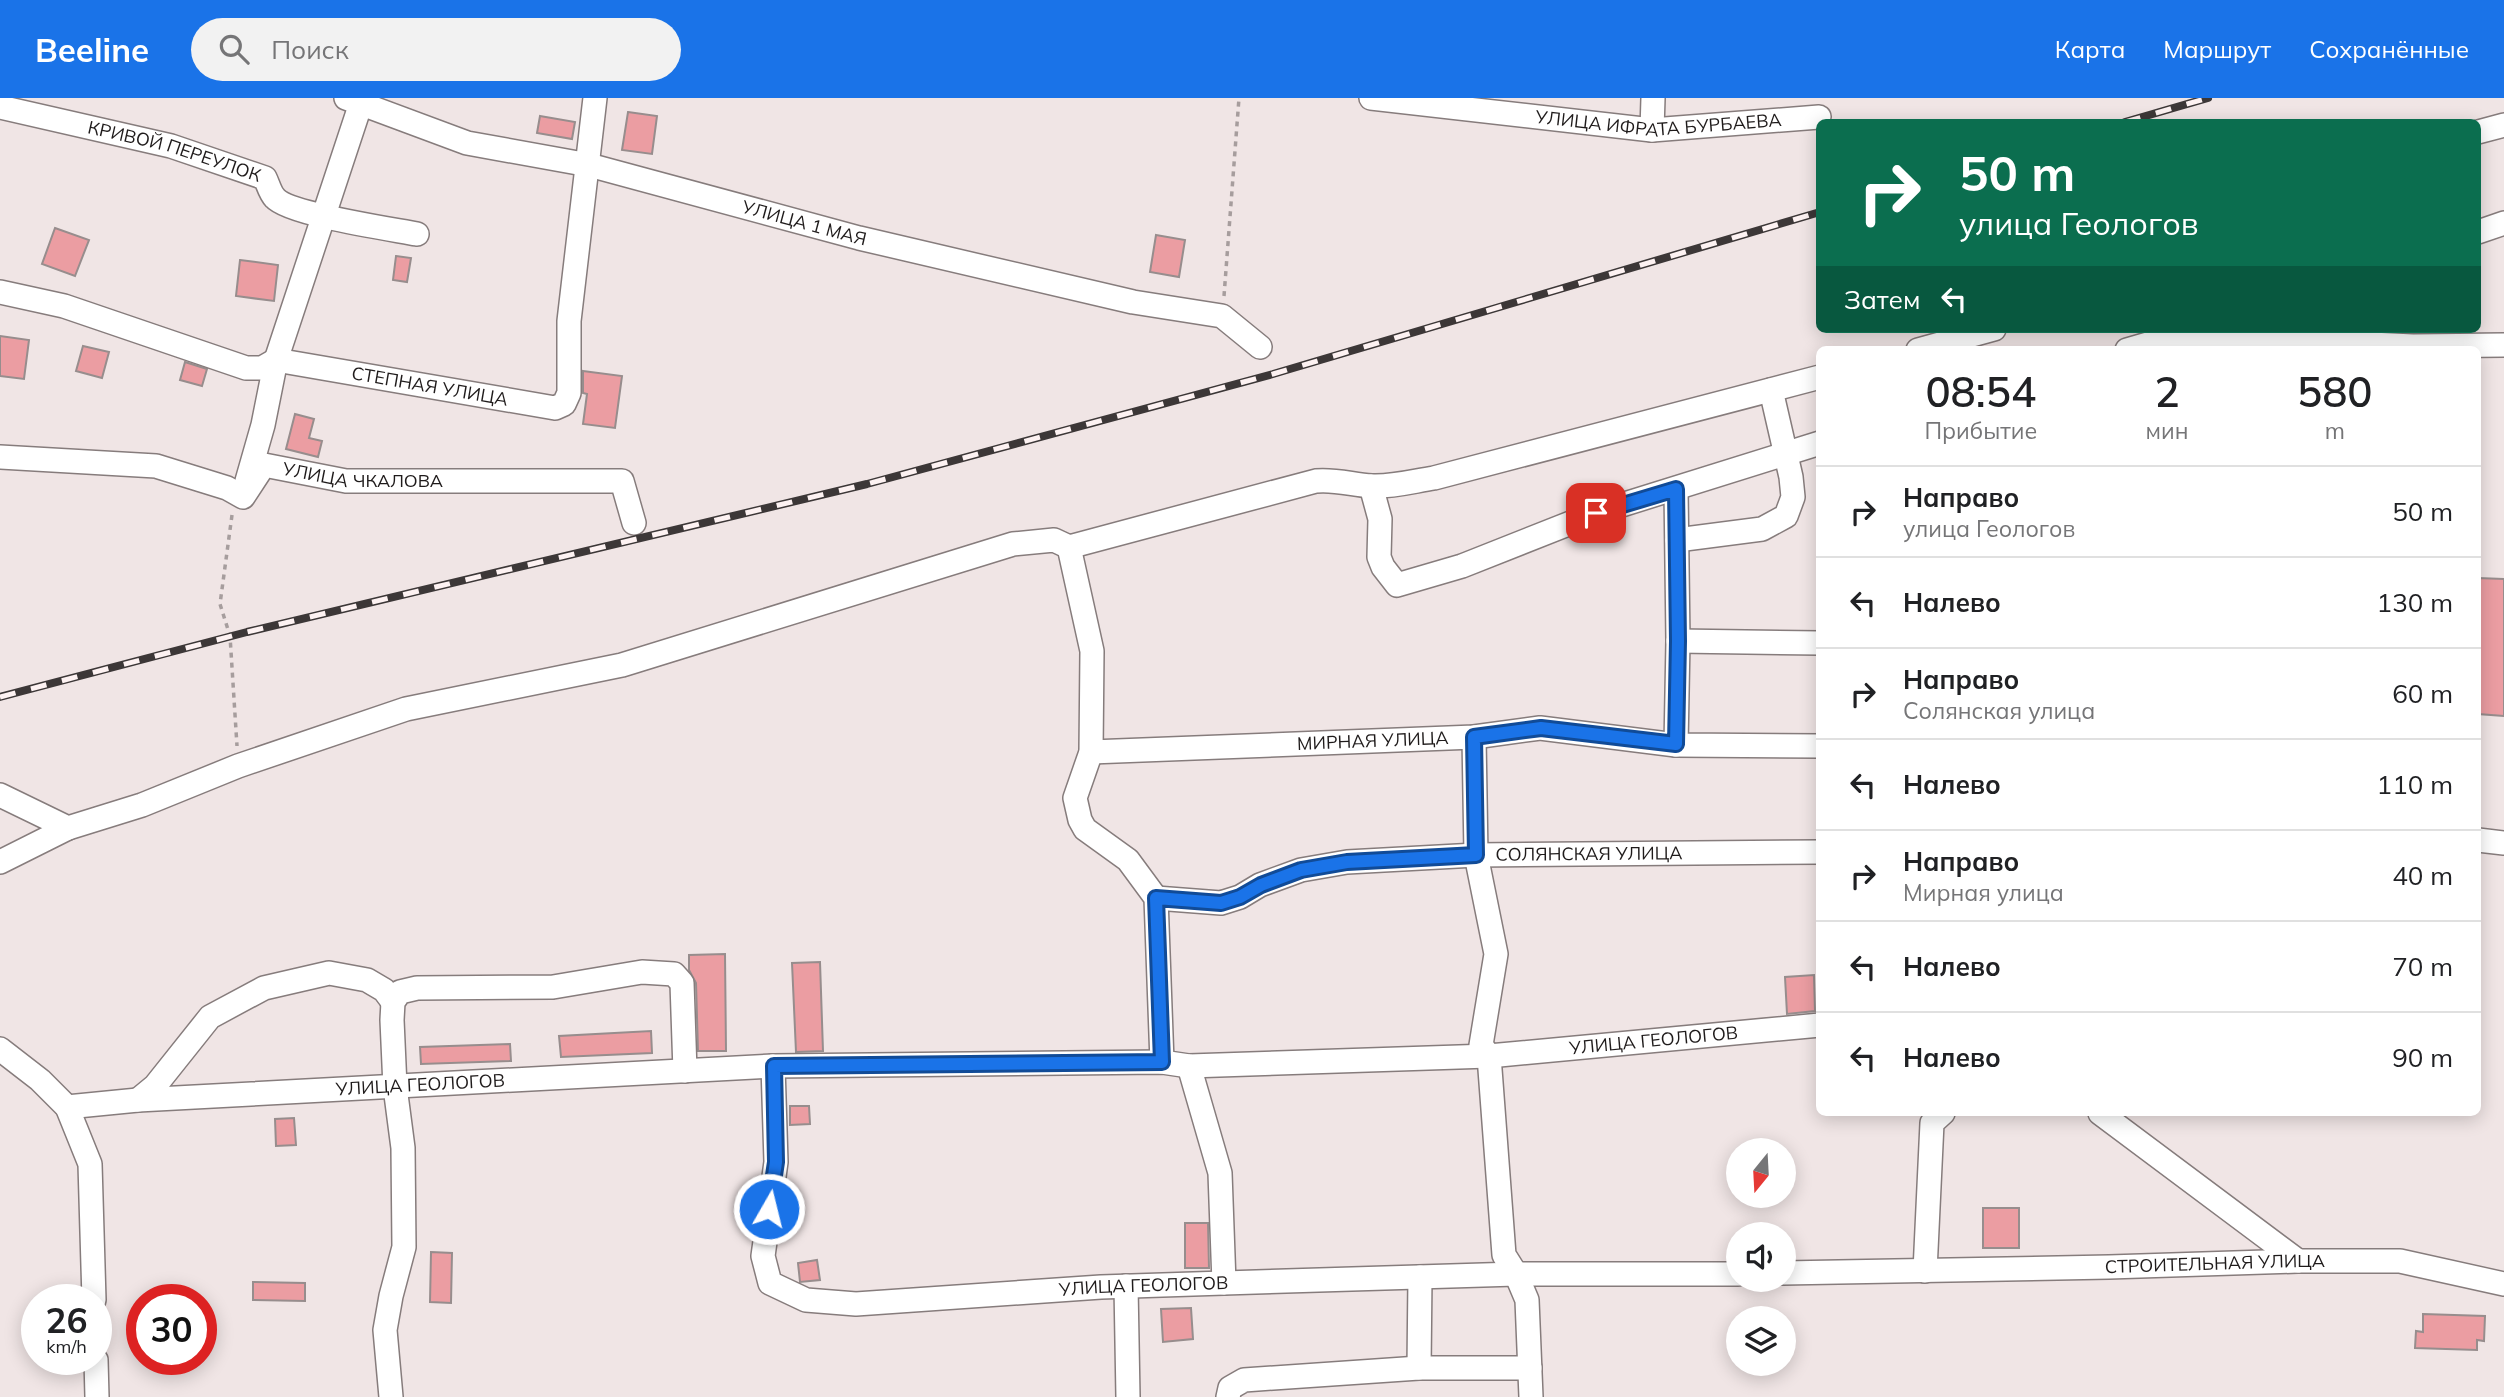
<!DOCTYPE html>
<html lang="ru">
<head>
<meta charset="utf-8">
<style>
	body { margin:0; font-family:Mulish,sans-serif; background:#f2f2f2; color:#202124; height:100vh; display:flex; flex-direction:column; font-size:26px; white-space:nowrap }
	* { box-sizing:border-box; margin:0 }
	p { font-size:23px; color:#757577 }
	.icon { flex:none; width:38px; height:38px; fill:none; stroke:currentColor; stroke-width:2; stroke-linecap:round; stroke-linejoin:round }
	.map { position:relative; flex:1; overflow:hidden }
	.side { position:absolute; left:1816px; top:248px; width:665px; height:770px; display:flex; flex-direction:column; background:#fff; border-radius:10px; box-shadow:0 4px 18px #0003 }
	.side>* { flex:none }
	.hud { position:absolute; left:1816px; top:21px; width:665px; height:214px; border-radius:10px; box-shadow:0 4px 18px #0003; background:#0b6e4f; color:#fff; overflow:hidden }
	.needle { width:46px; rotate:198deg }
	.fabs { position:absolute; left:1726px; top:1040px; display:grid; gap:14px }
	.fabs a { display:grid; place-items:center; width:70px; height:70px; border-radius:50%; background:#fff; box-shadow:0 4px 18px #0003; font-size:35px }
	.speed { position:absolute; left:21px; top:1186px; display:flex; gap:14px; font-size:35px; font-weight:700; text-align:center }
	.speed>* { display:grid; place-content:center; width:91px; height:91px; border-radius:50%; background:#fff; box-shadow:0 4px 18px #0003; line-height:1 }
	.speed small { font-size:18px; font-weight:400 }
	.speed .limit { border:10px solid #d22; background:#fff; color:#111 }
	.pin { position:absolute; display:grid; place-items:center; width:60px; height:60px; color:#fff; margin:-30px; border-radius:14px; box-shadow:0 4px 10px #0006 }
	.me { position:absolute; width:77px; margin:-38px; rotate:8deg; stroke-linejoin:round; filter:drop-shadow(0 0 5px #0008) }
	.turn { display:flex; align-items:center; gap:24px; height:147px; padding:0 28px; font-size:32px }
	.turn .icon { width:91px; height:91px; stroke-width:2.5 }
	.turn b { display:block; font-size:49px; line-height:60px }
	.then { display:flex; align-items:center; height:66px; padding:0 28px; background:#0003; gap:14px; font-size:26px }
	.eta { display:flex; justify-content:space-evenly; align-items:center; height:119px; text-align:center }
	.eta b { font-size:42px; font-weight:600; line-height:49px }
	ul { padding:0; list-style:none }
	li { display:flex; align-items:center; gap:21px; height:91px; padding:0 28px; border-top:2px solid #e0e0e0 }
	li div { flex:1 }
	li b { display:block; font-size:26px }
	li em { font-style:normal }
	header { display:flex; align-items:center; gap:42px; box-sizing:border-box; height:98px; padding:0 35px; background:#1a73e8; color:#fff }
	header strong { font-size:33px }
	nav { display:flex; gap:38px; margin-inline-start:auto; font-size:24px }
	.search { width:490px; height:63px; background:#f2f2f2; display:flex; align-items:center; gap:18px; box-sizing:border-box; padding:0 24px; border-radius:38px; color:#757577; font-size:26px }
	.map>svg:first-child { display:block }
	.building { fill:#eb9da2; stroke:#978d8d; stroke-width:2 }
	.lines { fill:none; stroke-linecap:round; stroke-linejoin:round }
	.minor-casing { stroke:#867c7c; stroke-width:26 }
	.path { stroke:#a69d9d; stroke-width:3.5; stroke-dasharray:5 5; stroke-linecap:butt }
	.minor { stroke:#fff; stroke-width:23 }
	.rail-casing { stroke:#3c3737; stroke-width:8 }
	.rail { stroke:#fdf2f2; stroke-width:5; stroke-dasharray:16; stroke-linecap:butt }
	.route-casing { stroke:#114b97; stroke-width:18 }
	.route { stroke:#1a73e8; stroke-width:12 }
	.labels { text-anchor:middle; stroke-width:6; stroke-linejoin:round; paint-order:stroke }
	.street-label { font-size:18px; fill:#1f1b1b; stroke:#fdf2f2 }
</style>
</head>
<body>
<header>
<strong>Beeline</strong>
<div class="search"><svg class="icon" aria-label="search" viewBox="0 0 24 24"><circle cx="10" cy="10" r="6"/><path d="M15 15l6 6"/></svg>Поиск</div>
<nav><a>Карта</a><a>Маршрут</a><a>Сохранённые</a></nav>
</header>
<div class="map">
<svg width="2504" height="1299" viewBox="0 0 2504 1299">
	<rect width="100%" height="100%" fill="#f0e5e5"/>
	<!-- building -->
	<path class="building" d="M628,14L657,18L652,56L622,52Z
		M540,18L575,24L572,41L537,35Z
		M55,130L89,142L75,178L42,166Z
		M1156,137L1185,142L1179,179L1150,174Z
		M396,158L411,160L407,184L393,182Z
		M240,162L278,167L274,203L236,198Z
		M0,238L29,242L24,281L0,278Z
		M83,248L109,254L102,280L76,273Z
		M185,264L207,271L202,288L180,282Z
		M583,273L622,278L615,330L583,326L587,296L583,295Z
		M295,316L314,321L309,340L322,343L318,359L286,351Z
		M2478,480L2504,481V618L2478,616Z
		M725,856L726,953H698L696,885L689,872V857Z
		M820,864L823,953L796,954L792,865Z
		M1814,877L1815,913L1787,916L1785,879Z
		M651,933L652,955L561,959L559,938Z
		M510,946L511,963L421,966L420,949Z
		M790,1008H809L810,1026L790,1027Z
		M294,1020L296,1047L276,1048L275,1021Z
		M1983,1110H2019V1150H1983Z
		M1185,1125H1208L1209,1170H1185Z
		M431,1154L452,1155L451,1205L430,1204Z
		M817,1162L820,1182L800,1184L798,1165Z
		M253,1184L305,1185V1203L253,1202Z
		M1191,1210L1193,1241L1163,1244L1161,1211Z
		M2423,1216L2485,1218L2484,1243L2477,1242V1252L2415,1250L2416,1233L2423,1234Z"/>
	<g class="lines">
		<defs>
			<g id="minor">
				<path id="s1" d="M346,0L467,45L589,67L859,140L1133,204L1222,218L1260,249"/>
				<path id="s2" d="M1371,0L1652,32L1819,19"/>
				<path id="s3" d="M0,9L171,48L265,80C268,86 270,95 275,100C289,116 391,131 417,136"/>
				<path d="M1652,32L1653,0"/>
				<path d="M2478,34L2504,27"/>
				<path d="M2478,134L2504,125"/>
				<path id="s4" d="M0,194L64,208L246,270H262L276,262L555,310L564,306L569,295V223L595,0"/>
				<path d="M2183,237L2413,248L2504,247"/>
				<path d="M1918,252L1994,231"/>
				<path d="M2127,252L2196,232"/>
				<path id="s5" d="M0,359L156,368L227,390L243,399L264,367L346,383H622L634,425"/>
				<path d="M247,383L263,327L276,262L361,5"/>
				<path d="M1371,388L1380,421L1379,459L1383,469L1397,487L1462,468L1596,415L1820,345"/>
				<path d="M1677,442L1762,431L1786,418L1793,399L1791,379L1771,292"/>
				<path d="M1069,449L1092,553L1091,654L1075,700L1080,722L1085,731L1128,762L1156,800L1162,964"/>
				<path d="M1678,543L1820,545"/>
				<path d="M1474,639L1476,757L1496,856L1481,947L1489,958L1504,1157L1516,1176L1527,1202L1531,1299"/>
				<path d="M1676,647L1678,543L1676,391"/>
				<path id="s6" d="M1091,654L1474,639L1540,630L1676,647L1820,648"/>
				<path d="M0,697L68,730L142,707L238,668L406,611L622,567L1013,446L1054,442L1069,449L1316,383C1336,381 1353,387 1372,388C1393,389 1414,383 1434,380L1820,279"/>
				<path d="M2478,742L2504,745"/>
				<path d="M0,764L68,730"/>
				<path id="s7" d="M1156,800L1221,805L1240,799L1260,787L1301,772L1347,764L1476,757L1820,754"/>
				<path d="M0,951L40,982L67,1009L90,1066L94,1202"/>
				<path id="s8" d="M773,968L776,1064L763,1158L770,1185L806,1202L856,1206L1101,1189L1224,1185L1516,1176H1738"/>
				<path d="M1189,968L1220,1075L1224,1185"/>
				<path d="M138,1002L155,988L210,919L264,890L329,875L367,882L384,892L393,904"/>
				<path id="s9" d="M67,1009L138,1002L773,968L1162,964L1189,968L1489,958L1820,927"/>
				<path d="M2100,1015L2298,1163"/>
				<path d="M1925,1173L1932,1025L1943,1015"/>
				<path id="s10" d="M1783,1175L2109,1169L2298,1163H2400L2504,1186"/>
				<path d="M1126,1188L1128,1299"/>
				<path d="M96,1262L97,1299"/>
				<path d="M1419,1270L1420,1179"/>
				<path d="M391,1299L385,1232L391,1198L404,1149L403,1050L395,989L392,922L393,904L400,894L417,890L553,889L642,874L674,876L682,885L685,973"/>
				<path d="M1228,1299L1230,1290L1244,1282L1419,1270H1530"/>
			</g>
		</defs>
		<!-- minor casing -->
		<use href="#minor" class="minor-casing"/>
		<!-- path -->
		<path class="path" d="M1224,198L1239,0
			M232,417L220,506L230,538L237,648"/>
		<!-- minor -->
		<use href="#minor" class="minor"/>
		<defs>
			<path id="rail" d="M2125,24L2208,0
				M0,599L247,534L867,386L1273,276L1820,114"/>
		</defs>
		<!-- rail casing -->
		<use href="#rail" class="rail-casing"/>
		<!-- rail -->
		<use href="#rail" class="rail"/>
	</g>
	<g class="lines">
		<defs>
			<path id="route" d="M769,1111L776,1064L774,968L1162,964L1156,800L1221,805L1240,799L1261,787L1301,772L1347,764L1476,757L1474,639L1541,630L1676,646L1678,543L1676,391L1596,415"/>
		</defs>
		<!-- route casing -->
		<use href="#route" class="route-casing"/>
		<!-- route -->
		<use href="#route" class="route"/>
	</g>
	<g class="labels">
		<!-- street labels -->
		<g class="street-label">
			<text dy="6" stroke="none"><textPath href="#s2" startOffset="289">УЛИЦА ИФРАТА БУРБАЕВА</textPath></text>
			<text dy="6" stroke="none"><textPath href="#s3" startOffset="180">КРИВОЙ ПЕРЕУЛОК</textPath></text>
			<text dy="6" stroke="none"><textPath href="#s1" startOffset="476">УЛИЦА 1 МАЯ</textPath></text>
			<text dy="6" stroke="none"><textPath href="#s4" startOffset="446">СТЕПНАЯ УЛИЦА</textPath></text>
			<text dy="6" stroke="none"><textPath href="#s5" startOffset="387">УЛИЦА ЧКАЛОВА</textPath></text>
			<text dy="6" stroke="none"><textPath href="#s6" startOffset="282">МИРНАЯ УЛИЦА</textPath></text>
			<text dy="6" stroke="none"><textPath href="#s7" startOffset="441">СОЛЯНСКАЯ УЛИЦА</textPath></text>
			<text dy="6" stroke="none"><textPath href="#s9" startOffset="1589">УЛИЦА ГЕОЛОГОВ</textPath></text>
			<text dy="6" stroke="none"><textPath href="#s9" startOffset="354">УЛИЦА ГЕОЛОГОВ</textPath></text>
			<text dy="6" stroke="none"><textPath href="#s10" startOffset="432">СТРОИТЕЛЬНАЯ УЛИЦА</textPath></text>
			<text dy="6" stroke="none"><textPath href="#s8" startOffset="597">УЛИЦА ГЕОЛОГОВ</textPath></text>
		</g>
	</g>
</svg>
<div class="fabs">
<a><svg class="needle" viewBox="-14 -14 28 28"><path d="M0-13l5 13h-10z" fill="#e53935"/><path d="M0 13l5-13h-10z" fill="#757577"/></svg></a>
<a><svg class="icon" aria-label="sound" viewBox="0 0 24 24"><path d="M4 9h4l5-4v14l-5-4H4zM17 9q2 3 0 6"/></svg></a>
<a><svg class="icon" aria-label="layers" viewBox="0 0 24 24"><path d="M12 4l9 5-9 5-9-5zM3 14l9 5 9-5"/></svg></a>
</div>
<div class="speed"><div>26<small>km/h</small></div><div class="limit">30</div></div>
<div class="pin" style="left:1596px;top:415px;background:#d93025"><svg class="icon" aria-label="arrive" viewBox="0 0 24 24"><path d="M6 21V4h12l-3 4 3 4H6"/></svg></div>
<svg class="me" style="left:769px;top:1111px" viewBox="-20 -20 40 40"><circle r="17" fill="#1a73e8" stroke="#fff" stroke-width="3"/><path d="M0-11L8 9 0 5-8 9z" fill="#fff"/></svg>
<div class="hud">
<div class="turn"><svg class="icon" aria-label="right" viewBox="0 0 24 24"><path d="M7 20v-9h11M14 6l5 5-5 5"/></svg><div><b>50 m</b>улица Геологов</div></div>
<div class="then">Затем<svg class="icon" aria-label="left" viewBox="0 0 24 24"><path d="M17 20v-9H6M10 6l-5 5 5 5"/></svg></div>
</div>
<section class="side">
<div class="eta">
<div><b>08:54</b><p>Прибытие</p></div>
<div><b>2</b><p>мин</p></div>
<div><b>580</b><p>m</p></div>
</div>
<ul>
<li><svg class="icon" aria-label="right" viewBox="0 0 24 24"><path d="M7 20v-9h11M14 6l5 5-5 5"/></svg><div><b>Направо</b><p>улица Геологов</p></div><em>50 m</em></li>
<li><svg class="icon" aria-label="left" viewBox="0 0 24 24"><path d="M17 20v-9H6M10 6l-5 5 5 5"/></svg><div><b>Налево</b></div><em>130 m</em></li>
<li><svg class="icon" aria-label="right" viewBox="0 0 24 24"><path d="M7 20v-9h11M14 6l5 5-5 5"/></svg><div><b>Направо</b><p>Солянская улица</p></div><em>60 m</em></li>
<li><svg class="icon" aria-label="left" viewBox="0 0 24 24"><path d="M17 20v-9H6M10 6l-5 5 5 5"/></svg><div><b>Налево</b></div><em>110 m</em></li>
<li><svg class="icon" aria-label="right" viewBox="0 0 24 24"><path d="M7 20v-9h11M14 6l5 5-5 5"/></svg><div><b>Направо</b><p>Мирная улица</p></div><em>40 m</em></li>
<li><svg class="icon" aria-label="left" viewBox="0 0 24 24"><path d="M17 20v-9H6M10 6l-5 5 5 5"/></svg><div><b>Налево</b></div><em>70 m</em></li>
<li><svg class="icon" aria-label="left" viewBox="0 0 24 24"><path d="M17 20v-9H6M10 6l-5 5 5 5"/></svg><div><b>Налево</b></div><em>90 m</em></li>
</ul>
</section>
</div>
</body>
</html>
